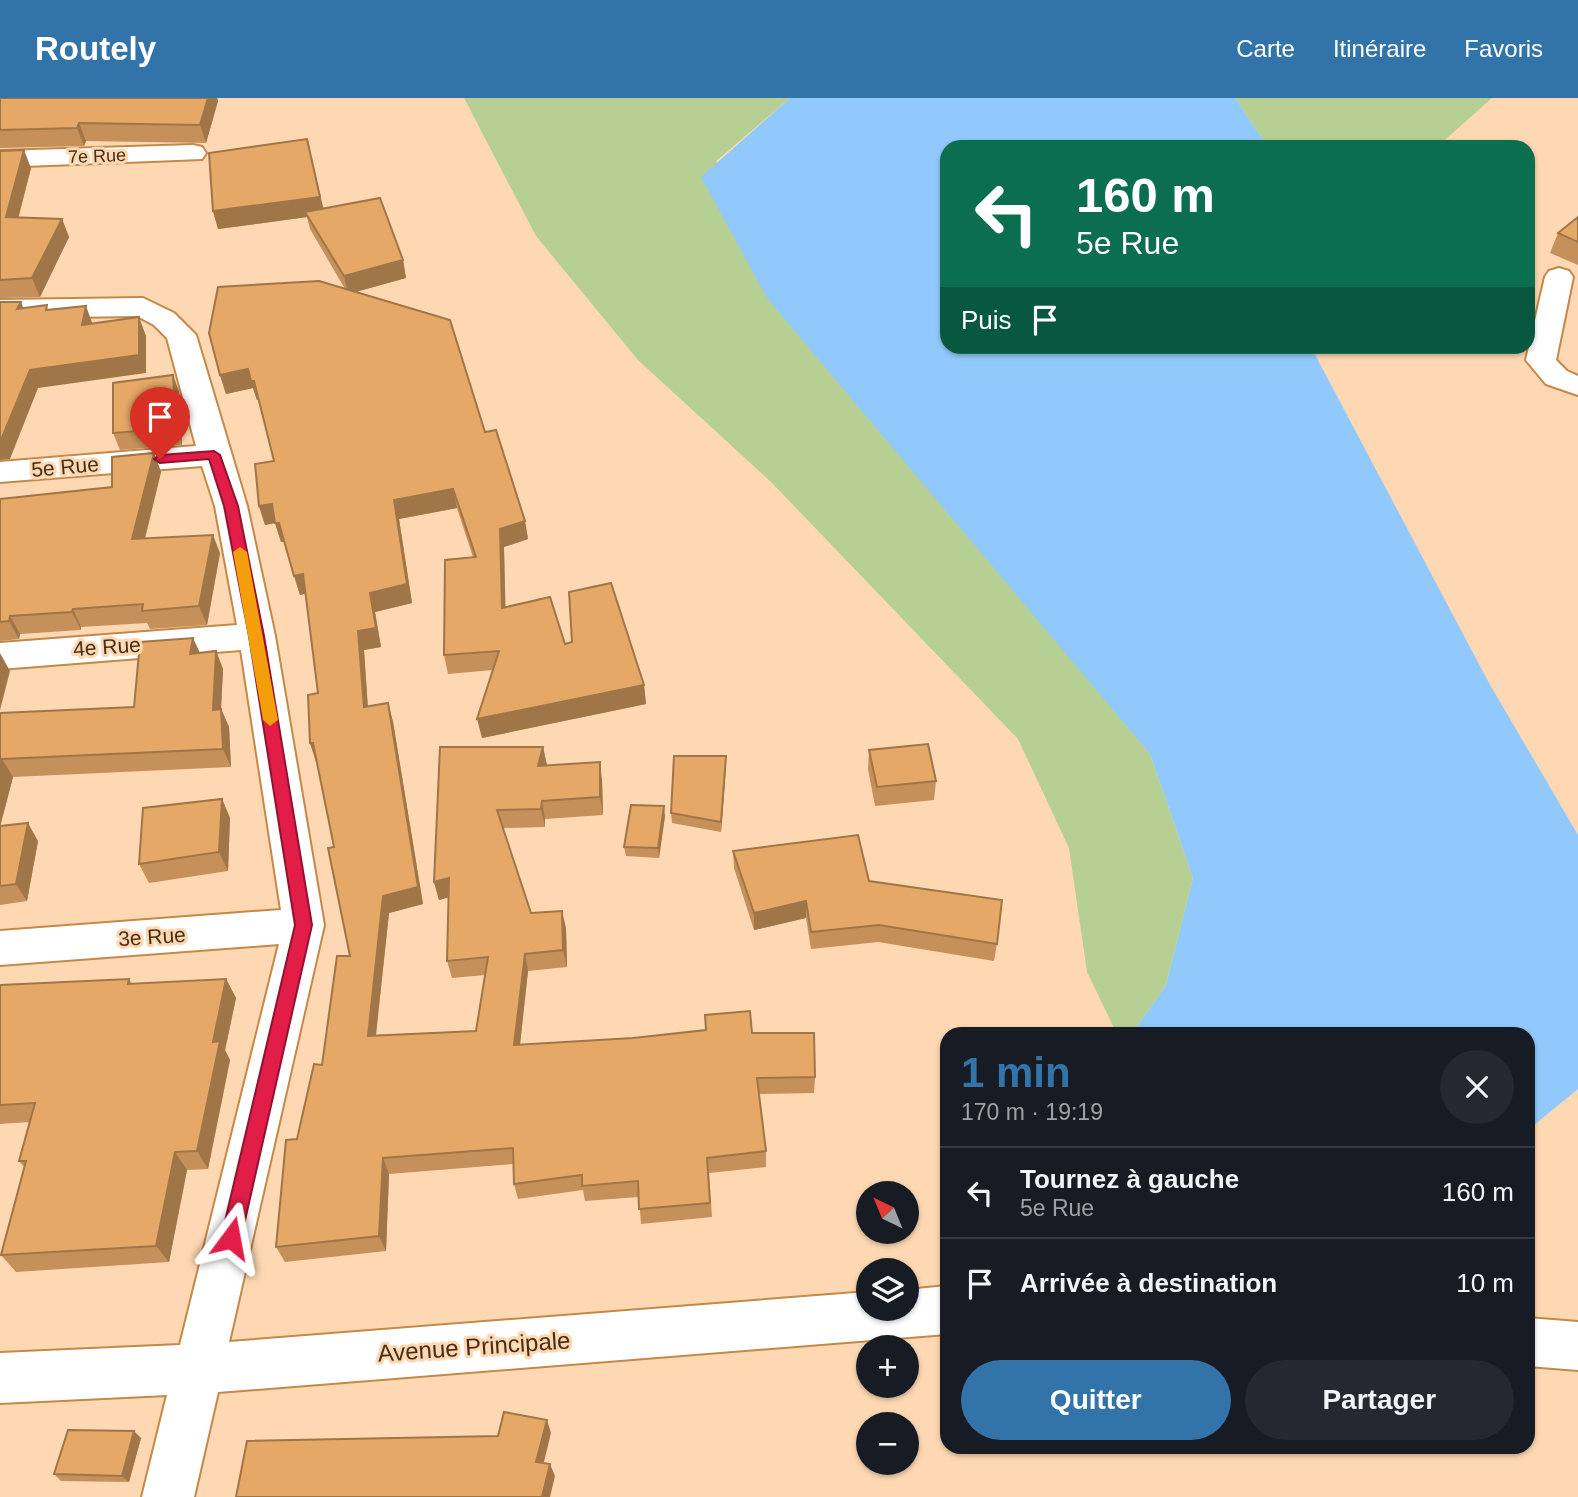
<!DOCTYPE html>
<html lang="fr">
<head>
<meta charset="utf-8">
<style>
	body { margin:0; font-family:Helvetica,sans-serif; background:#242831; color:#f1f3f6; height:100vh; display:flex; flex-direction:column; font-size:26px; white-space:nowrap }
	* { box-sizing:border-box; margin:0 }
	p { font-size:23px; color:#9ea1a6 }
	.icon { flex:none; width:38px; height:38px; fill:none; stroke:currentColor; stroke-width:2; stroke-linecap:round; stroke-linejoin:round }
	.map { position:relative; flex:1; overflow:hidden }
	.panel { position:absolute; left:940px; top:929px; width:595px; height:427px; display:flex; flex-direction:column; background:#171b24; border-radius:21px; box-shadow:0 2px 5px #0004 }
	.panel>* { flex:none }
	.banner { position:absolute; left:940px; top:42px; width:595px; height:214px; border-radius:21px; box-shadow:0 2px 5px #0004; background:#0b6e4f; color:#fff; overflow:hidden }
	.needle { width:46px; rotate:317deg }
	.fabs { position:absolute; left:856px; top:1083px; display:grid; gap:14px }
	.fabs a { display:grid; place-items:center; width:63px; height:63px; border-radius:50%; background:#171b24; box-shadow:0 2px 5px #0004; font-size:35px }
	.pin { position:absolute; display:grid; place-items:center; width:60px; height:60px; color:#fff; margin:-72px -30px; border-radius:50% 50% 50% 0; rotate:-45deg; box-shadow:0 0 7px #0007 }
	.pin .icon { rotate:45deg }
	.me { position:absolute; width:77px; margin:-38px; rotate:13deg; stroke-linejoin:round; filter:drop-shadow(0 0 5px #0008) }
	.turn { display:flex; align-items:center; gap:24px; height:147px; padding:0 21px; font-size:32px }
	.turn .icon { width:91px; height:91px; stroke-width:2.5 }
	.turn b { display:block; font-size:49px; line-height:60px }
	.then { display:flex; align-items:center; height:66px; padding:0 21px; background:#0003; gap:14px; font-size:26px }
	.round { display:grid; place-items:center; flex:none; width:74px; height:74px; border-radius:37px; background:#242831 }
	.overview { display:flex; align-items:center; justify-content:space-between; height:119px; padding:0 21px }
	h1 { font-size:42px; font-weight:600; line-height:52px; color:#3274aa }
	.button { display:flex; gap:14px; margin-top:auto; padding:14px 21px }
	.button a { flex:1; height:80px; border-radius:42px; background:#3274aa; color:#fff; font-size:28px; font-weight:600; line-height:80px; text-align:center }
	.button a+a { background:#242831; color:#f1f3f6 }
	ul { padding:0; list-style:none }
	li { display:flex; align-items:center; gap:21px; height:91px; padding:0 21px; border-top:2px solid #363941 }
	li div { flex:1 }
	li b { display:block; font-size:26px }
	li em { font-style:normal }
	header { display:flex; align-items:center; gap:42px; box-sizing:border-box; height:98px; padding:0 35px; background:#3274aa; color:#fff }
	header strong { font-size:33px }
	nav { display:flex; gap:38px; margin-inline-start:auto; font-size:24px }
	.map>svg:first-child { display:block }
	.green { fill:#b6cf93 }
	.water { fill:#92c9fc }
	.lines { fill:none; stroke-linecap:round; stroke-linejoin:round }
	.minor-casing { stroke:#c48949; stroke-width:4 }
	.minor { fill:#fff; fill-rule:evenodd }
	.wall { fill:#c59059 }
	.shaded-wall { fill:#a07648 }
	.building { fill:#e5a867; stroke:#a07648; stroke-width:2 }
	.route { fill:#e11d48; stroke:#92132f; stroke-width:2 }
	.slow { fill:#f59e0b }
	.labels { text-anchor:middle; stroke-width:6; stroke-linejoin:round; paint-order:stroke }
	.far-street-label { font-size:18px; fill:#482f14; stroke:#fed8b2 }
	.street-label { font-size:21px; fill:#482f14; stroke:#fed8b2 }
	.near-street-label { font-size:24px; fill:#482f14; stroke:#fed8b2 }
</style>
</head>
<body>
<header>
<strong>Routely</strong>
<nav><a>Carte</a><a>Itinéraire</a><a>Favoris</a></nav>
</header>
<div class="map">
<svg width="1578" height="1399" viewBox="0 0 1578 1399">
	<rect width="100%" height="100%" fill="#fed8b2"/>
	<!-- green -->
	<path class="green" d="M464,0H790L716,63L1014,492L1150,656L1193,780L1166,887L1132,936H1117L1087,874L1069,750L1018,641L771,384L638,262L536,138Z
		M1235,0H1492L1437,49H1268Z"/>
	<!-- water -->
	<path class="water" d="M790,0H1235L1268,49H947V248L1311,249L1489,585L1578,737V991L1528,1032V936H1132L1166,887L1193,780L1150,656L767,200L701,79Z"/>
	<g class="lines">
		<defs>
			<path id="minor" d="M193,47L202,49L206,55L202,61L0,69V53Z
				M1559,170L1569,173L1573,179L1556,262L1567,273L1578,278V297L1546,286L1526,262L1545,179L1549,173Z
				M143,200L174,215L196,237L247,408L275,538L324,827L229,1244L868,1194V1211H906V1192L947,1188V1236L218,1294L194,1399H142L167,1297L0,1305V1255L180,1247L279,846L0,867V833L281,812L241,552L0,571V545L237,527L215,408L202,368L0,384V364L196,348L167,240L154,227L137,218L0,220V202Z
				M1528,1220L1578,1224V1272L1528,1268Z"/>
		</defs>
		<!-- minor casing -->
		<use href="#minor" class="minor-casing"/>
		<!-- minor -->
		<use href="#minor" class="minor"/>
	</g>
	<!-- wall -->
	<path class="wall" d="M0,0H217L218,3L206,45L86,43L84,48L0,50Z
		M0,53L31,70L18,120L62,121L69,139L40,199L0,200Z
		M323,110L403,162L406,180L356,194L485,334L525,423L528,441L504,449L505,510L565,546L644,587L646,606L482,640L493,572L448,576L444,557L473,459L457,410L399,421L412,505L375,514L381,549L364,552L368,609L388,605L393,624L423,806L389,815L376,937L476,933L485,877L452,880L447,863L449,799L439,802L434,784L543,649L547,667L602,682L603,717L545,721V729L503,730L531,815L566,830L567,869L528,873L520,947L752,935L815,979L814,995L759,996L766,1053V1069L709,1075L712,1119L641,1126L639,1099L585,1103L583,1092L518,1101L514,1086L513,1066L389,1076L386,1153L285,1164L276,1149L297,1041L322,967L350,858L334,749L317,664L310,645L318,595L306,495L300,497L284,444H281L275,425L265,427L259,408L274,363L258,302H257L253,290L226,296L220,277L345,191L310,131L307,119L218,131L213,113Z
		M1578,119V167L1550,155L1558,135Z
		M179,293L182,347L120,352L113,335Z
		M154,355L161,374L145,441L220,455L207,527L150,531L147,525L81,529V532L20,536L19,541L0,543V401L112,389Z
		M193,540L200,555L216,553L223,571L221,611L229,629L231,669L13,679L0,728L38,743L27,803L0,807V615L134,609Z
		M869,652L936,683L934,702L875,708L868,671Z
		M726,668L721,734L672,725L671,715Z
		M222,701L230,720L228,773L149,785L139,766Z
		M665,718L659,760L626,758L624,749Z
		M733,753L869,783L997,846L994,863L878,844L811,851L806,820L754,832L734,770Z
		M129,881L132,886L226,881L236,900L225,952L230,962L208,1071L187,1072L169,1164L16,1174L1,1157L25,1070L19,1063L30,1024L0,1026V887Z
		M141,1340L129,1384L61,1383L54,1376Z"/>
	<!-- shaded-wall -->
	<path class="shaded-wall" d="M208,0H217L218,3L206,45L200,27Z
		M79,25L86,43L84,48L77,30Z
		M307,41L325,117L305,114L307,119L218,131L213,113Z
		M24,52L31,70L14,137L6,119Z
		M62,121L69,139L40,199L32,180Z
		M403,162L406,180L348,196L344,178Z
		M21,204L28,222L17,211Z
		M86,208L93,227H82Z
		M139,219L146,238V275L38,290L10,361L0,362V342L30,272Z
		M248,271L254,283L259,302H257L253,290L226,296L220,277Z
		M173,277L179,293L182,347L176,330Z
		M154,355L161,374L140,460L132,441Z
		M453,391L457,410L399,421L412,505L375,514L381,549L364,552L369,628L364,609L358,533L370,495L394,402Z
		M272,406L279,425L285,443L281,444L275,425L265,427L259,408Z
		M525,423L528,441L504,449L506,529L502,510L500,431Z
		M213,437L220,455L207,527L199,508Z
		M303,476L309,495L300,497L294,478Z
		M73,511L81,529V532L72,514Z
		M10,518L20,536L19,541L9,523Z
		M193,540L201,558L190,556Z
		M216,553L223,571L220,630L213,612Z
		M0,555L10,573L0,612Z
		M644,587L646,606L482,640L477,621Z
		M388,605L393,624L423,806L389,815L374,954L368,938Z
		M221,611L229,629L231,669L223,651Z
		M310,645H313L319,663L316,664Z
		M543,649L547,668H538Z
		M726,658V668L721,734V724Z
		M2,661L13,679L0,729V670Z
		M600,664L602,682L603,717L600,699Z
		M222,701L230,720L228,773L219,754Z
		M542,703L545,721V729L541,711Z
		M664,708L665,718L659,760L658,750Z
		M28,725L38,743L27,803L16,786Z
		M449,780L454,798L439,802L434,784Z
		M806,803V820L754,832V815Z
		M562,813L566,830L567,869L563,852Z
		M525,856L528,873L518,964L514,947Z
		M226,881L236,900L225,952L230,962L208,1071L197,1053L213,944Z
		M175,1054L187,1072L169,1164L156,1148Z
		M383,1060L389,1076L386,1153L379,1138Z
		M547,1322L551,1335L541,1376L536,1364Z
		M134,1333L141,1340L129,1384L122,1378Z
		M550,1366L555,1378L550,1399H542Z"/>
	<!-- building -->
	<path class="building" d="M0,0H208L200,27L79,25L77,30L0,32Z
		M307,41L320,99L213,113L209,55Z
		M24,52L6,119L62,121L32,180L0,182V53Z
		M380,100L403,162L344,178L305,114Z
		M1578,119V144L1558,135Z
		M319,183L450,222L485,334L496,332L525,423L500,431L502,510L550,499L565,546L572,544L569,494L611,485L644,587L477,621L499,553L444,557L445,462L476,459L453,391L394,402L407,486L370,495L376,530L358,533L364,609L388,605L418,789L383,798L368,938L476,933L488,859L447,863L449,780L434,784L440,649H543L538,668L600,664V699L542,703L541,711L497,712L531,815L562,813L563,852L525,856L514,947L633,940L706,932L705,917L750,913L752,935H814L815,979L757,980L766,1053L707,1060L710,1105L639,1111L638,1083L582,1088V1077L514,1086L513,1050L383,1060L379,1138L276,1149L286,1042L297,1041L314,966L322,967L337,858H350L328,750L334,749L313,645H310L308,597L318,595L303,476L294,478L279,425H275L272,406L259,408L255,366L274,363L254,283H251L248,271L220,277L209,235L218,189Z
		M0,204H21L17,211L47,207L46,212L86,208L82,227L139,219V257L30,272L1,342H0Z
		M173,277L176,330L113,335V285Z
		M154,355L132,441L213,437L199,508L142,513L143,506L73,511L72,514L10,518L9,523L0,524V401L112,389V359Z
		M193,540L190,556L216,553L213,612L221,611L223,651L2,661L0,670V615L134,609L140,544Z
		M928,646L936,683L877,689L869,652Z
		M674,658H726L721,724L671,715Z
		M222,701L219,754L139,766L143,710Z
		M631,707L664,708L658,750L624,749Z
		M28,725L16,786L0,788V728Z
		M858,737L869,783L1002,802L997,846L879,827L811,834L806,803L754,815L733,753Z
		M129,881L128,886L226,881L213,944L220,943L197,1053L175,1054L156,1148L1,1157L26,1063H19L35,1005L0,1007V887Z
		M504,1314L547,1322L536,1364L550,1366L542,1399H236L247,1343L498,1338Z
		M68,1332L134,1333L122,1378L54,1376Z"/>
	<!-- route -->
	<path class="route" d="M214,353L220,357L238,408L264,538L312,827L241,1140L238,1147L231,1149L224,1147L221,1140L295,827L249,538L224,408L209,361L160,365L154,361L160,357Z"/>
	<!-- slow -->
	<path class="slow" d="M240,449L247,454L278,622L270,628L263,622L233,454Z"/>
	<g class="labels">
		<!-- far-street labels -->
		<g class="far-street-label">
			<text transform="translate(97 58) rotate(-2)" y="6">7e Rue</text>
		</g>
		<!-- street labels -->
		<g class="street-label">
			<text transform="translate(65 369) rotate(-5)" y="7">5e Rue</text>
			<text transform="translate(107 549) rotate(-4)" y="7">4e Rue</text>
			<text transform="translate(152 839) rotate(-4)" y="7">3e Rue</text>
		</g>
		<!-- near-street labels -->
		<g class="near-street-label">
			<text transform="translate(474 1249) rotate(-4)" y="8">Avenue Principale</text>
		</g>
	</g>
</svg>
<div class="fabs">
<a><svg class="needle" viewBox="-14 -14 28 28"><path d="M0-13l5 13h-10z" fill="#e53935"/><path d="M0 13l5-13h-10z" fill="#9ea1a6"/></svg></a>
<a><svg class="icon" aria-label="layers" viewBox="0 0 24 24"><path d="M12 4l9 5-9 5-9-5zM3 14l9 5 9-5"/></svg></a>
<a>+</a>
<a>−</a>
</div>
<div class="pin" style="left:160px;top:361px;background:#d93025"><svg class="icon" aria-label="arrive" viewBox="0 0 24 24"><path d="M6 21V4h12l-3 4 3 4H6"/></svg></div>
<svg class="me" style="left:231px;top:1140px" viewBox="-20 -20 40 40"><path d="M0-17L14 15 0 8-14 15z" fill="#e11d48" stroke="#fff" stroke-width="4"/></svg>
<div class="banner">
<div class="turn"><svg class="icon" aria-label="left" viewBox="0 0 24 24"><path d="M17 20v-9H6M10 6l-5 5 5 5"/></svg><div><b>160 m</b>5e Rue</div></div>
<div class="then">Puis<svg class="icon" aria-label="arrive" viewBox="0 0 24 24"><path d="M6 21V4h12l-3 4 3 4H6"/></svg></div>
</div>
<section class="panel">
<div class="overview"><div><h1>1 min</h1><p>170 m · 19:19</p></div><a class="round"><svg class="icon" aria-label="close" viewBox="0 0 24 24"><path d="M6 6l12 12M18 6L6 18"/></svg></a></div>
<ul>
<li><svg class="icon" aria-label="left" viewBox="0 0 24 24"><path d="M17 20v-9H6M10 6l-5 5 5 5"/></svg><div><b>Tournez à gauche</b><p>5e Rue</p></div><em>160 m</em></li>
<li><svg class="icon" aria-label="arrive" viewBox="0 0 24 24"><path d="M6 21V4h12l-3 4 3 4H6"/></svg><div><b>Arrivée à destination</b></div><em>10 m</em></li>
</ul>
<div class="button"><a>Quitter</a><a>Partager</a></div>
</section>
</div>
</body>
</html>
